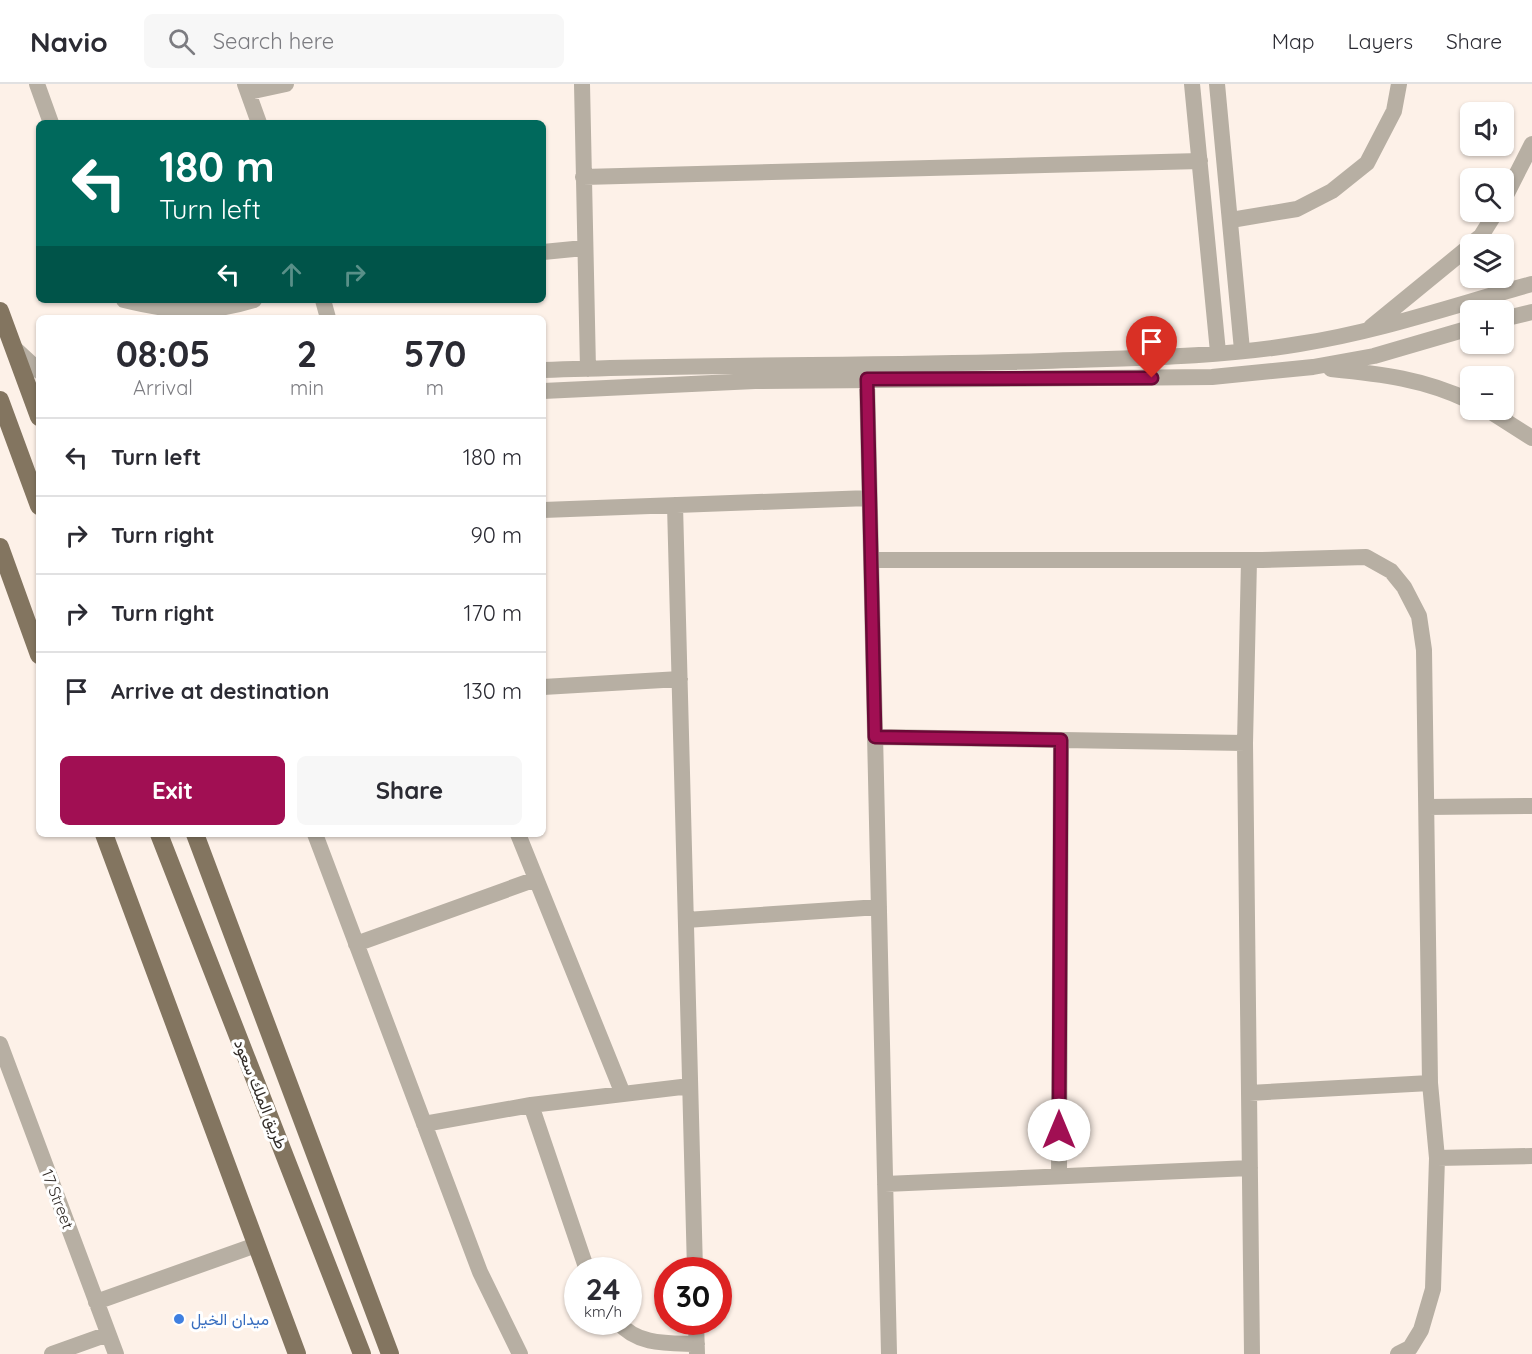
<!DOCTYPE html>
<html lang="en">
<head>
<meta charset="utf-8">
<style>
	body { margin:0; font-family:Quicksand,Vazirmatn,sans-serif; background:#f7f7f7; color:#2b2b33; height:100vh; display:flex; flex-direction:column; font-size:22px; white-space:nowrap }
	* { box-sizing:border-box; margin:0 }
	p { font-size:20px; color:#7c7c81 }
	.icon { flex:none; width:33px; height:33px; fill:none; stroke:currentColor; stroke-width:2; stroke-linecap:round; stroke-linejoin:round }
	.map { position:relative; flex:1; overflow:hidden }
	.sheet { position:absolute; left:36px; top:231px; width:510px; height:522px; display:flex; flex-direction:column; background:#fff; border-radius:9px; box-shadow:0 2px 4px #0004 }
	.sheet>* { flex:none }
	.hud { position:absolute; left:36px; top:36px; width:510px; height:183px; border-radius:9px; box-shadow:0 2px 4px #0004; background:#00695c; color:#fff; overflow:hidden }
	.tools { position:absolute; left:1460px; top:18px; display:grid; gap:12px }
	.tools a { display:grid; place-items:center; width:54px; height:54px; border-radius:9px; background:#fff; box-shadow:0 2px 4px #0004; font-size:30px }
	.speed { position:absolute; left:564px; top:1173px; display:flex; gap:12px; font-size:30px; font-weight:700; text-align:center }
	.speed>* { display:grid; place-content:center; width:78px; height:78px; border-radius:50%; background:#fff; box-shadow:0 2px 4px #0004; line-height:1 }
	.speed small { font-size:15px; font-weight:400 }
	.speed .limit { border:9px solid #d22; background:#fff; color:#111 }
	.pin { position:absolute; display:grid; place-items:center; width:51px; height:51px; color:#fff; margin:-62px -26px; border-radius:50% 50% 50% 0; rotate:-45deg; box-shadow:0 0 6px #0007 }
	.pin .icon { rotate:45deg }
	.me { position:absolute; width:66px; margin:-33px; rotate:0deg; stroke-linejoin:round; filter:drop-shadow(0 0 4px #0008) }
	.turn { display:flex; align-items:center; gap:21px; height:126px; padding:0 24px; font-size:27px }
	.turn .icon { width:78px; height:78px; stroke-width:2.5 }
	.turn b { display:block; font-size:42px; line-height:51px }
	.lanes { display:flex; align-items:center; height:57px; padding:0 24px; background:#0003; justify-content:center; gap:30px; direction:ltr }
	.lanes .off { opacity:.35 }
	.eta { display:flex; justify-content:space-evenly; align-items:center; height:102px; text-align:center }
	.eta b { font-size:36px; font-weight:800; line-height:42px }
	.primary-button { display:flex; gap:12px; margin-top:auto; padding:12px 24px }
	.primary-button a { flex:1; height:69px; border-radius:9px; background:#a10f53; color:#fff; font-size:24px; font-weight:800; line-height:69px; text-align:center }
	.primary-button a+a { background:#f7f7f7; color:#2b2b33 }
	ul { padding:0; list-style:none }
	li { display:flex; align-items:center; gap:18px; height:78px; padding:0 24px; border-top:2px solid #e1e1e2 }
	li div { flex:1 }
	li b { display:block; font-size:22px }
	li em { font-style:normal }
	header { display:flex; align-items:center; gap:36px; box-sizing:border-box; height:84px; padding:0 30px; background:#fff; border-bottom:2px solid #e1e1e2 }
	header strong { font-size:28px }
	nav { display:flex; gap:33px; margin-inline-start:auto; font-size:21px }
	.search { width:420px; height:54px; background:#f7f7f7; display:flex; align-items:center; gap:15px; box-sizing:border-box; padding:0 21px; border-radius:9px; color:#7c7c81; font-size:22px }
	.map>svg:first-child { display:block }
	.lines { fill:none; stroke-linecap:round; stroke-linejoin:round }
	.street { stroke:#b7afa3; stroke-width:16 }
	.primary { stroke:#837560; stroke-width:18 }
	.route-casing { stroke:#690a36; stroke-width:15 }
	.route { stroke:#a10f53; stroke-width:10 }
	.shop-dot { fill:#3f7fe0; stroke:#fff; stroke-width:2 }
	.labels { text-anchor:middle; stroke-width:6; stroke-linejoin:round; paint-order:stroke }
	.street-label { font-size:16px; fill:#322c28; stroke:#fff }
	.shop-label { font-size:16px; fill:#366cbe; stroke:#fff; text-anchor:start }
</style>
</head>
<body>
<header>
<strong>Navio</strong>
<div class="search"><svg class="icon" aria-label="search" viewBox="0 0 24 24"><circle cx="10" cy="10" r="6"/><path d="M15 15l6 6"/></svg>Search here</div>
<nav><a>Map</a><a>Layers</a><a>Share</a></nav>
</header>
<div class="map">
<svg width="1532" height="1270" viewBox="0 0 1532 1270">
	<rect width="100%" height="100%" fill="#fdf1e8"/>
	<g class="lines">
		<!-- street -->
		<path class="street" d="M37,0L51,39
			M245,0L259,39
			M582,0L588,285
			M1192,0L1218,268
			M1217,0L1242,266
			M248,8L286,0
			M583,93L1200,77
			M1503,117L1532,60
			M1231,136L1297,125L1332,107L1367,79L1394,27L1399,0
			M1471,160L1481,152L1496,128
			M543,168L584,164
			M124,216C173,228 206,231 254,216
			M323,216L328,234
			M1503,235L1532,228
			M1371,243L1470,162
			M13,263L39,287
			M1331,285C1382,290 1424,295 1470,317
			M543,286C710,280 877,282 1044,277C1128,274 1216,274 1299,260C1378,248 1455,221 1532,200
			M867,295L889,1270
			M543,307L755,297L1212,293L1313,283L1374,272L1470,244
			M1488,326L1532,354
			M675,421L695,1186
			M543,426L869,414
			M871,476H1262L1366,473L1391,487L1404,503L1419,532L1424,566L1430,999L1437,1074L1433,1205L1421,1246L1410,1264L1398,1270
			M1249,476L1245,659L1252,1270
			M543,603L680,595
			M875,653L1245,659
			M1427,723L1532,722
			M315,750L480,1188L520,1270
			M518,750L623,1010
			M686,836L879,823
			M356,860L536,795
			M0,960L116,1270
			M1249,1009L1430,999
			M531,1021L587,1186
			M424,1040L531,1021L690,1002
			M1437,1074L1532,1072
			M1059,1092L1061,656
			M885,1100L1250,1084
			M96,1218L256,1161
			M618,1238C638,1262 669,1259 697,1260
			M696,1238L697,1270
			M52,1270L108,1250"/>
		<!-- primary -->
		<path class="primary" d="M0,227L39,333
			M0,316L39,422
			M0,463L39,571
			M104,750L297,1270
			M159,750L362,1270
			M195,750L390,1270"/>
	</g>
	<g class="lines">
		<defs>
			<path id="route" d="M1059,1046L1061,656L875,653L867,295L1152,294"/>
		</defs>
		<!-- route casing -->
		<use href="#route" class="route-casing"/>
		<!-- route -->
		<use href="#route" class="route"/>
	</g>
	<!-- markers -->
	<circle class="shop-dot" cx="179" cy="1235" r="6"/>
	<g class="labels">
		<!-- street labels -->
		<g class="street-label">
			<text transform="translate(261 1010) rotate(68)" y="6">طريق الملك سعود</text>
			<text transform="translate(58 1115) rotate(69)" y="6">17 Street</text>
		</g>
		<!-- shop labels -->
		<g class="shop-label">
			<text x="191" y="1241">ميدان الخيل</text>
		</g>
	</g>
</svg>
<div class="tools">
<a><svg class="icon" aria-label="sound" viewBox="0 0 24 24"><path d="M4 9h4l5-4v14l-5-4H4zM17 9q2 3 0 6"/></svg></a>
<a><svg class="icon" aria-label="search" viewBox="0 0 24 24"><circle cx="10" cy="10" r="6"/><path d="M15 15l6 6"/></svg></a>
<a><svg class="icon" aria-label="layers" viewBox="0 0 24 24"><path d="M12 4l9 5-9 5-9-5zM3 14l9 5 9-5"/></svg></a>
<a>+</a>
<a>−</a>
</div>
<div class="speed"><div>24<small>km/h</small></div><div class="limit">30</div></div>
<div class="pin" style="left:1152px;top:294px;background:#d93025"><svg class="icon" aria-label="arrive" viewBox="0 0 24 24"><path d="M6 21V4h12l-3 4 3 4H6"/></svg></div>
<svg class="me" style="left:1059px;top:1046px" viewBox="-20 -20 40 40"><circle r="19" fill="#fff"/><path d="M0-13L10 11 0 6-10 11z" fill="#a10f53"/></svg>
<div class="hud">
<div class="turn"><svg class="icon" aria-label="left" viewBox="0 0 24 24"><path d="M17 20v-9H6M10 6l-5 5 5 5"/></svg><div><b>180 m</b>Turn left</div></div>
<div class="lanes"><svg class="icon" aria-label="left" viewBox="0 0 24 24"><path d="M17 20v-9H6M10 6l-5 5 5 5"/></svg><svg class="icon off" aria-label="ahead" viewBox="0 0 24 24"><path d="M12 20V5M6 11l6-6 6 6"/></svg><svg class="icon off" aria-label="right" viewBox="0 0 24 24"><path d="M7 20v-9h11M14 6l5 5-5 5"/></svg></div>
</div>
<section class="sheet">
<div class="eta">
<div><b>08:05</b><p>Arrival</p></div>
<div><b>2</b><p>min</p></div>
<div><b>570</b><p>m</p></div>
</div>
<ul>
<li><svg class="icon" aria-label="left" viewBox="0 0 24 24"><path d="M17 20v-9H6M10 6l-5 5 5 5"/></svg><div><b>Turn left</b></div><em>180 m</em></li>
<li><svg class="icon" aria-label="right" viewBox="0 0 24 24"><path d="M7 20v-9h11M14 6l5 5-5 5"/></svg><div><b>Turn right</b></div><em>90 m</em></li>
<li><svg class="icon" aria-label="right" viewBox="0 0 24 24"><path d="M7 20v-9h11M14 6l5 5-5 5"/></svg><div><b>Turn right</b></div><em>170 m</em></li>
<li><svg class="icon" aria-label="arrive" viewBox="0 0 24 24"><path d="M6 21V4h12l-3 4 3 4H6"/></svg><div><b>Arrive at destination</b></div><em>130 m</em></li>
</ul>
<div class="primary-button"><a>Exit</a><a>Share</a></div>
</section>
</div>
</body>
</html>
